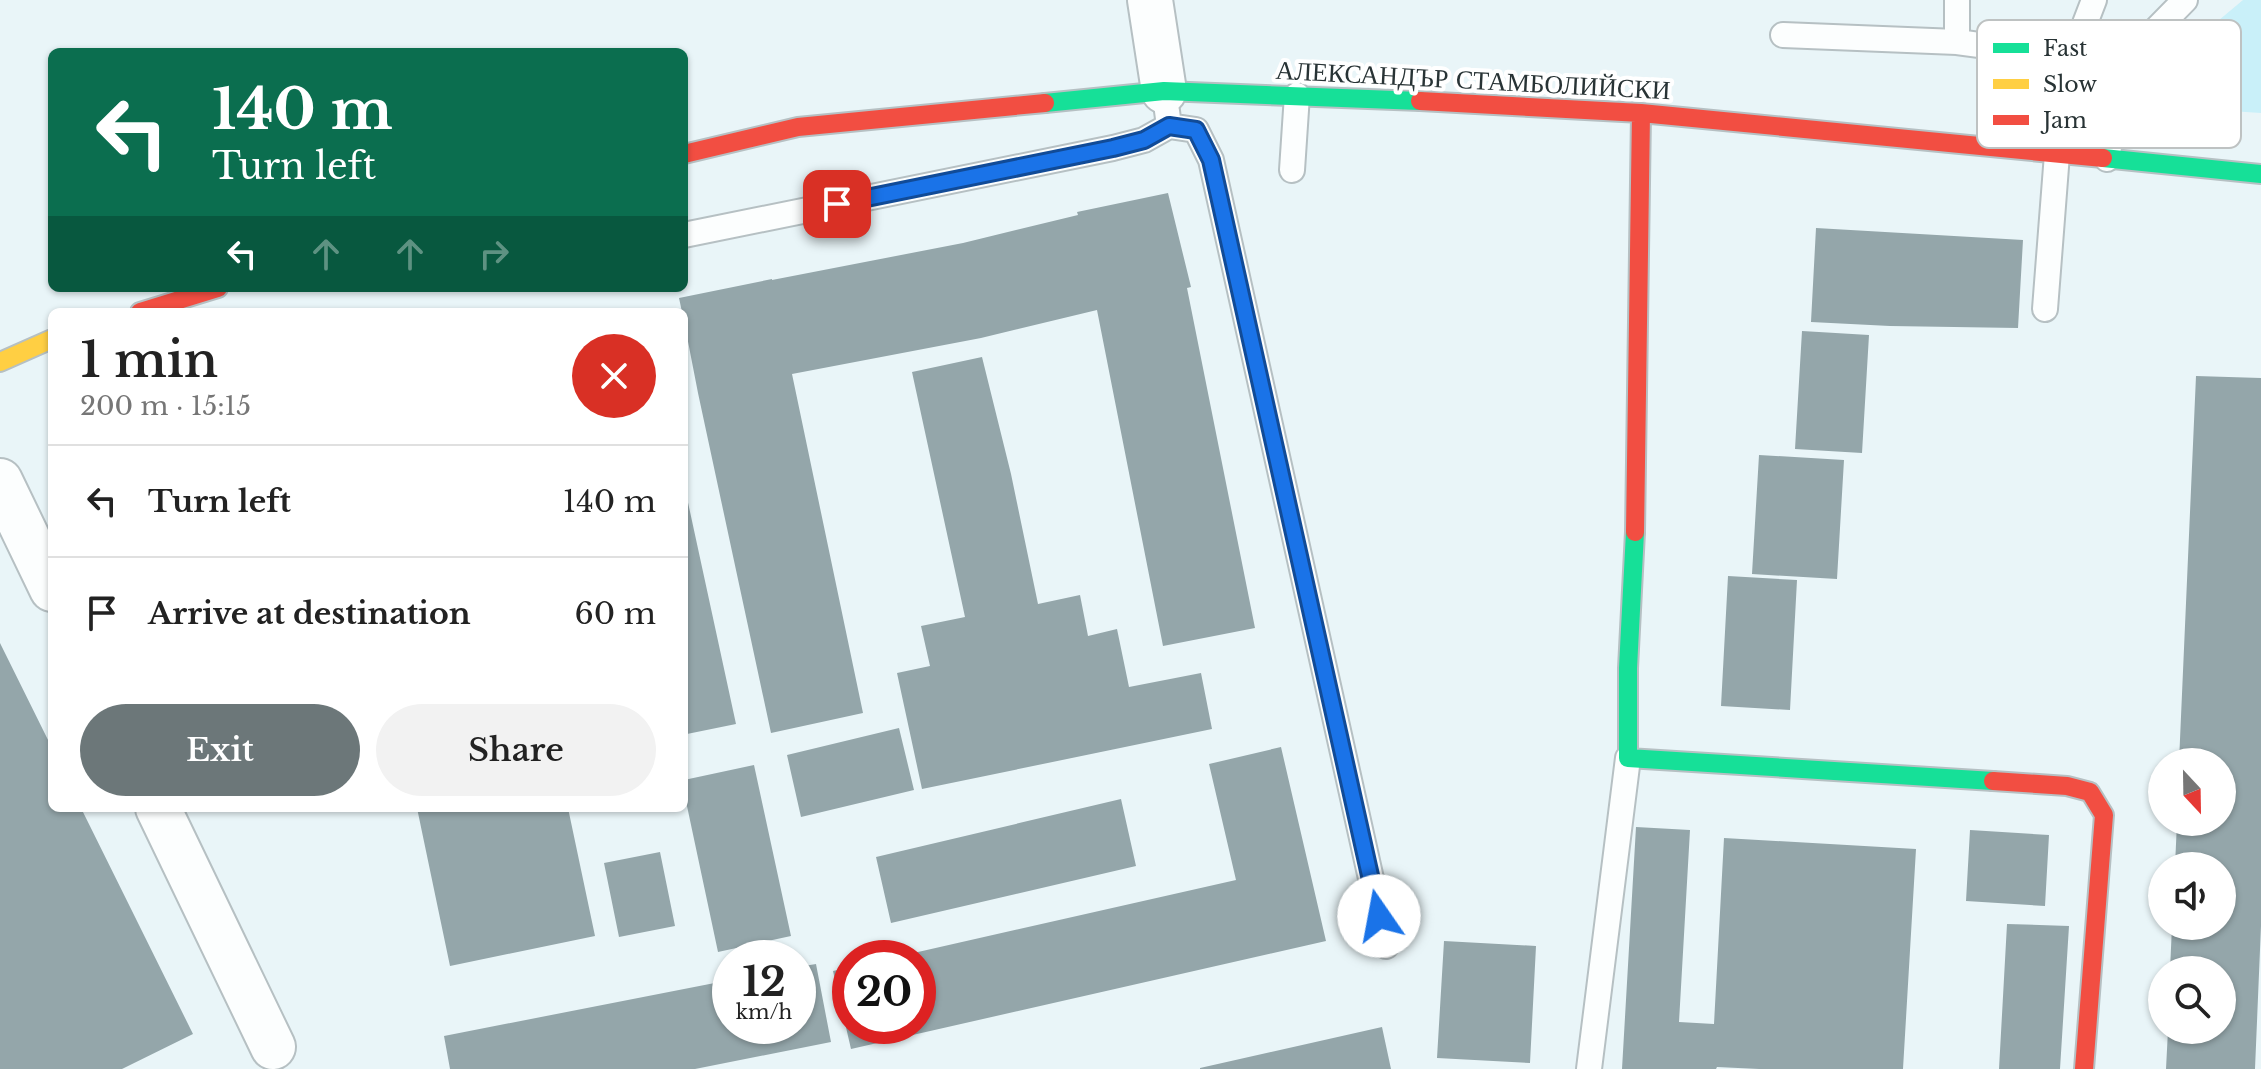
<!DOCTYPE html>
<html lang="en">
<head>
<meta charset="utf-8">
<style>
	body { margin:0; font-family:"Libre Baskerville",serif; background:#f2f2f2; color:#222; height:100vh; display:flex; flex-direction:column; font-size:30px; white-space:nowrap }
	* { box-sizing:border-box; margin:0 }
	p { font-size:26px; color:#767676 }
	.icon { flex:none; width:44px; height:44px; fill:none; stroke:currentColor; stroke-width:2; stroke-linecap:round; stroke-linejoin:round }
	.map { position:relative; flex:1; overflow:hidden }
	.panel { position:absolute; left:48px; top:308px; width:640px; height:504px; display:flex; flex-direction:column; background:#fff; border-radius:12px; box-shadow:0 2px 6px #0004 }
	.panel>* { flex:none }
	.banner { position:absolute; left:48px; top:48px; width:640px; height:244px; border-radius:12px; box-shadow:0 2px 6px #0004; background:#0b6e4f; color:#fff; overflow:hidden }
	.needle { width:52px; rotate:158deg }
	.buttons { position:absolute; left:2148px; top:748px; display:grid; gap:16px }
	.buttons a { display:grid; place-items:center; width:88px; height:88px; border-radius:50%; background:#fff; box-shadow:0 2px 6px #0004; font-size:40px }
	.speed { position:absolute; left:712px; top:940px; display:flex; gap:16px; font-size:40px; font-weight:700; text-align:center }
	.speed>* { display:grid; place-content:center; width:104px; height:104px; border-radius:50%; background:#fff; box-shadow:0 2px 6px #0004; line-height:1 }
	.speed small { font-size:20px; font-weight:400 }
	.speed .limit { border:12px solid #d22; background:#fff; color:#111 }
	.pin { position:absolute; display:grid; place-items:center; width:68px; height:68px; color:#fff; margin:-34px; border-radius:16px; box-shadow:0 4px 12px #0006 }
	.me { position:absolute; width:88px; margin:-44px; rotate:348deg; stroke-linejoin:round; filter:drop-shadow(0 0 6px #0008) }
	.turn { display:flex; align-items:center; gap:28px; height:168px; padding:0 32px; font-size:36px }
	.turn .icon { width:104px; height:104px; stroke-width:2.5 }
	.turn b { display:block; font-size:56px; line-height:68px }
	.lanes { display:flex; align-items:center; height:76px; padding:0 32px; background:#0003; justify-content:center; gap:40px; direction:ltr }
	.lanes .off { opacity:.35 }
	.round { display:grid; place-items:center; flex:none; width:84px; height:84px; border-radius:42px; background:#f2f2f2 }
	.summary { display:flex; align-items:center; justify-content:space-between; height:136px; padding:0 32px }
	h1 { font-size:48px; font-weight:600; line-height:60px }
	.primary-button { display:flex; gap:16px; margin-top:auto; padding:16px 32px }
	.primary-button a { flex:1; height:92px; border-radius:48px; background:#6c7779; color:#fff; font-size:32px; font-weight:600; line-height:92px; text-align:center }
	.primary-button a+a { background:#f2f2f2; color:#222 }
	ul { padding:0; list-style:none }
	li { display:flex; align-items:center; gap:24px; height:112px; padding:0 32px; border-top:2px solid #e0e0e0 }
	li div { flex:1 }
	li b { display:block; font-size:30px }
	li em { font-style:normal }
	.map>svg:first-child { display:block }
	.green { fill:#c9f0f9 }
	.building { fill:#94a6aa }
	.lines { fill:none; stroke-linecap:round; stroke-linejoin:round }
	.lane-casing { stroke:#b6c0c3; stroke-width:28 }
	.street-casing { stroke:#b6c0c3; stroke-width:48 }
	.fast-casing { stroke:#b6c0c3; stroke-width:22 }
	.slow-casing { stroke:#b6c0c3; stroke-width:22 }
	.jam-casing { stroke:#b6c0c3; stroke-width:22 }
	.lane { stroke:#fcfefe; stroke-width:24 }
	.street { stroke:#fcfefe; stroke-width:44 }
	.fast { stroke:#16e098; stroke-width:18 }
	.slow { stroke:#ffcf43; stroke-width:18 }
	.jam { stroke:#f24e42; stroke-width:18 }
	.route-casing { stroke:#114b97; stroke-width:20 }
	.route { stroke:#1a73e8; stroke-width:14 }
	.labels { text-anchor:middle; stroke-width:8; stroke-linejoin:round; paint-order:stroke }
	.street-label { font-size:26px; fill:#283335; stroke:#fff }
	.key { fill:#fff; stroke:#bec2c2; stroke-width:2 }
	.key-label { font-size:22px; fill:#283335 }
</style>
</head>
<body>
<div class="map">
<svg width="2261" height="1069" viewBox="0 0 2261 1069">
	<rect width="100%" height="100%" fill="#e9f5f8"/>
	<!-- green -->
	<path class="green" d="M2243,0H2261V113L2154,106L2132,74L2141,56L2175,57Z"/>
	<!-- building -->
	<path class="building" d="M1168,193L1191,287L1187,288L1255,628L1163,646L1097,310L981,338L792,374L863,713L771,733L698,393L684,321V312H682L679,298L772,279V280L963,243L1078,215L1077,212Z
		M1816,228L2023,240L2018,328L1890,326L1811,322Z
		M1802,331L1869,335L1862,453L1795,449Z
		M982,357L1011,474L1038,604L1080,595L1088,636L1117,629L1129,687L1201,673L1212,729L922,789L897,673L930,666L921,626L965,617L912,372Z
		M2196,376L2261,378V926L2255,1069H2166L2168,1030H2222V970H2170L2172,926H2222V866H2175L2177,822H2222V762H2179Z
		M1759,455L1844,460L1837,579L1752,574Z
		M684,484L736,724L687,734L684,722Z
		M1728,576L1797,580L1790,710L1721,706Z
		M0,643L52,748V808H81L193,1034L122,1069H0Z
		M899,728L914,790L801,817L787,755Z
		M1281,747L1326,941L851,1049L833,971L850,967V1026H918V958L896,957L1236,880L1209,764Z
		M754,765L791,936L718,952L684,792V780Z
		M1121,799L1136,866L891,923L876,857Z
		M417,808H568L595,936L450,966Z
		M1636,827L1690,830L1679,1022L1714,1024L1724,838L1916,849L1903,1069H1759L1717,1067L1716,1069H1622Z
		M1970,830L2049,835L2045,906L1966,901Z
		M660,852L675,926L619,937L604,863Z
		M2007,924L2069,926L2060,1069H1999Z
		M1444,941L1536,946L1530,1063L1437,1058Z
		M816,964L831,1042L695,1069H450L444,1036L730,980V1026H798V967Z
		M1382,1027L1391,1069H1200V1068Z"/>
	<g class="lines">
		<defs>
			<path id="lane" d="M1783,35L1957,42L2076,58L2122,70
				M1957,42V0
				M1169,126L1196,130L1211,160L1386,946
				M2107,159L2122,70L2134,52L2185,0
				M1292,170L1297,95
				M684,235L1113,148L1144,140L1169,126L1167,111
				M2045,309L2057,154L2084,26L2094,0
				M1589,1069L1628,758"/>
			<path id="street" d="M1150,0L1164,91
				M0,481L52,589
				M158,808L273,1047"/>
			<path id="fast" d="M1045,103L1164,91L1420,101
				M2103,158L2261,174
				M1635,532L1628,668V758L1993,781"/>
			<path id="slow" d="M0,362L52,339"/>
			<path id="jam" d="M1420,101L1641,113L2103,158
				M684,154L798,127L1045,103
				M140,312L218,288
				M1635,532L1641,113
				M1993,781L2067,786L2090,792L2104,815L2084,1069"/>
		</defs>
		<!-- lane casing -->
		<use href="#lane" class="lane-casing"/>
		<!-- street casing -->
		<use href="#street" class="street-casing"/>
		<!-- fast casing -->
		<use href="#fast" class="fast-casing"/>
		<!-- slow casing -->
		<use href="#slow" class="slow-casing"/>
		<!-- jam casing -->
		<use href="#jam" class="jam-casing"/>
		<!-- lane -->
		<use href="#lane" class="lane"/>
		<!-- street -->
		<use href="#street" class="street"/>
		<!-- fast -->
		<use href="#fast" class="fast"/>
		<!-- slow -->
		<use href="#slow" class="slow"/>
		<!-- jam -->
		<use href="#jam" class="jam"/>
	</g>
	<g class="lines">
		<defs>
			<path id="route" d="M837,204L1113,148L1144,140L1169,126L1196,130L1211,160L1379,916"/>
		</defs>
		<!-- route casing -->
		<use href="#route" class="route-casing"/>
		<!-- route -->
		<use href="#route" class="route"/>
	</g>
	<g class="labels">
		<!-- street labels -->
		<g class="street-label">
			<text transform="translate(1473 80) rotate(3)" y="9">АЛЕКСАНДЪР СТАМБОЛИЙСКИ</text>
		</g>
	</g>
	<!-- legend -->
	<rect x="1977" y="20" width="264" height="128" rx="12" class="key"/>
	<rect x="1993" y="43" width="36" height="10" fill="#16e098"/>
	<rect x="1993" y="79" width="36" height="10" fill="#ffcf43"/>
	<rect x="1993" y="115" width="36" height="10" fill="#f24e42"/>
	<g class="key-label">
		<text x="2043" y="56">Fast</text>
		<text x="2043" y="92">Slow</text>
		<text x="2043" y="128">Jam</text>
	</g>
</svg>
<div class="buttons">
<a><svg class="needle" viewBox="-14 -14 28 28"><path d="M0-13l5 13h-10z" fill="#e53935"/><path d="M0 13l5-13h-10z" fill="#767676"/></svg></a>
<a><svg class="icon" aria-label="sound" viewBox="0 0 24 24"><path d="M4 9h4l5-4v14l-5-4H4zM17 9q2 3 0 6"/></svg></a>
<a><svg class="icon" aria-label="search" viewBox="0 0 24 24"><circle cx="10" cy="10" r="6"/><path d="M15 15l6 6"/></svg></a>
</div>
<div class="speed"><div>12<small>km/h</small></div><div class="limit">20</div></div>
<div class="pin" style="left:837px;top:204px;background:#d93025"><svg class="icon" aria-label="arrive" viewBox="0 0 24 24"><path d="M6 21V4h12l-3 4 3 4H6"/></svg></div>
<svg class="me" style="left:1379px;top:916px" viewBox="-20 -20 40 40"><circle r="19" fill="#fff"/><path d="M0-13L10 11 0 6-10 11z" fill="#1a73e8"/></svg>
<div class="banner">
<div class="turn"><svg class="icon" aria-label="left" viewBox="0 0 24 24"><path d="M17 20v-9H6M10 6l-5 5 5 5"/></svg><div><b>140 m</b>Turn left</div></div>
<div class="lanes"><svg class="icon" aria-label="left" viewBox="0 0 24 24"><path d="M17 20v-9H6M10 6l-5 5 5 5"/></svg><svg class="icon off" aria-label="ahead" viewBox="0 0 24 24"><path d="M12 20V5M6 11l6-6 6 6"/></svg><svg class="icon off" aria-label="ahead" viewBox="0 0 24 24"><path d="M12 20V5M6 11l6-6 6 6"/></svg><svg class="icon off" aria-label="right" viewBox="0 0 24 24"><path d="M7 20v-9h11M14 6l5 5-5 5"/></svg></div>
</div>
<section class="panel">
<div class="summary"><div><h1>1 min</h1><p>200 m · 15:15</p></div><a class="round" style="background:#d93025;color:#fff"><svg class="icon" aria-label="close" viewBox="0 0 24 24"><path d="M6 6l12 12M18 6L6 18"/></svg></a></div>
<ul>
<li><svg class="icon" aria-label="left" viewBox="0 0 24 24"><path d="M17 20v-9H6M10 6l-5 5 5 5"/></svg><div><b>Turn left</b></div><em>140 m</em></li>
<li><svg class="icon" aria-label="arrive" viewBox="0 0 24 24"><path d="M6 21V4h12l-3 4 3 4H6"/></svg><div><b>Arrive at destination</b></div><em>60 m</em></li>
</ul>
<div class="primary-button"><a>Exit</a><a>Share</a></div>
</section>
</div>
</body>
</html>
